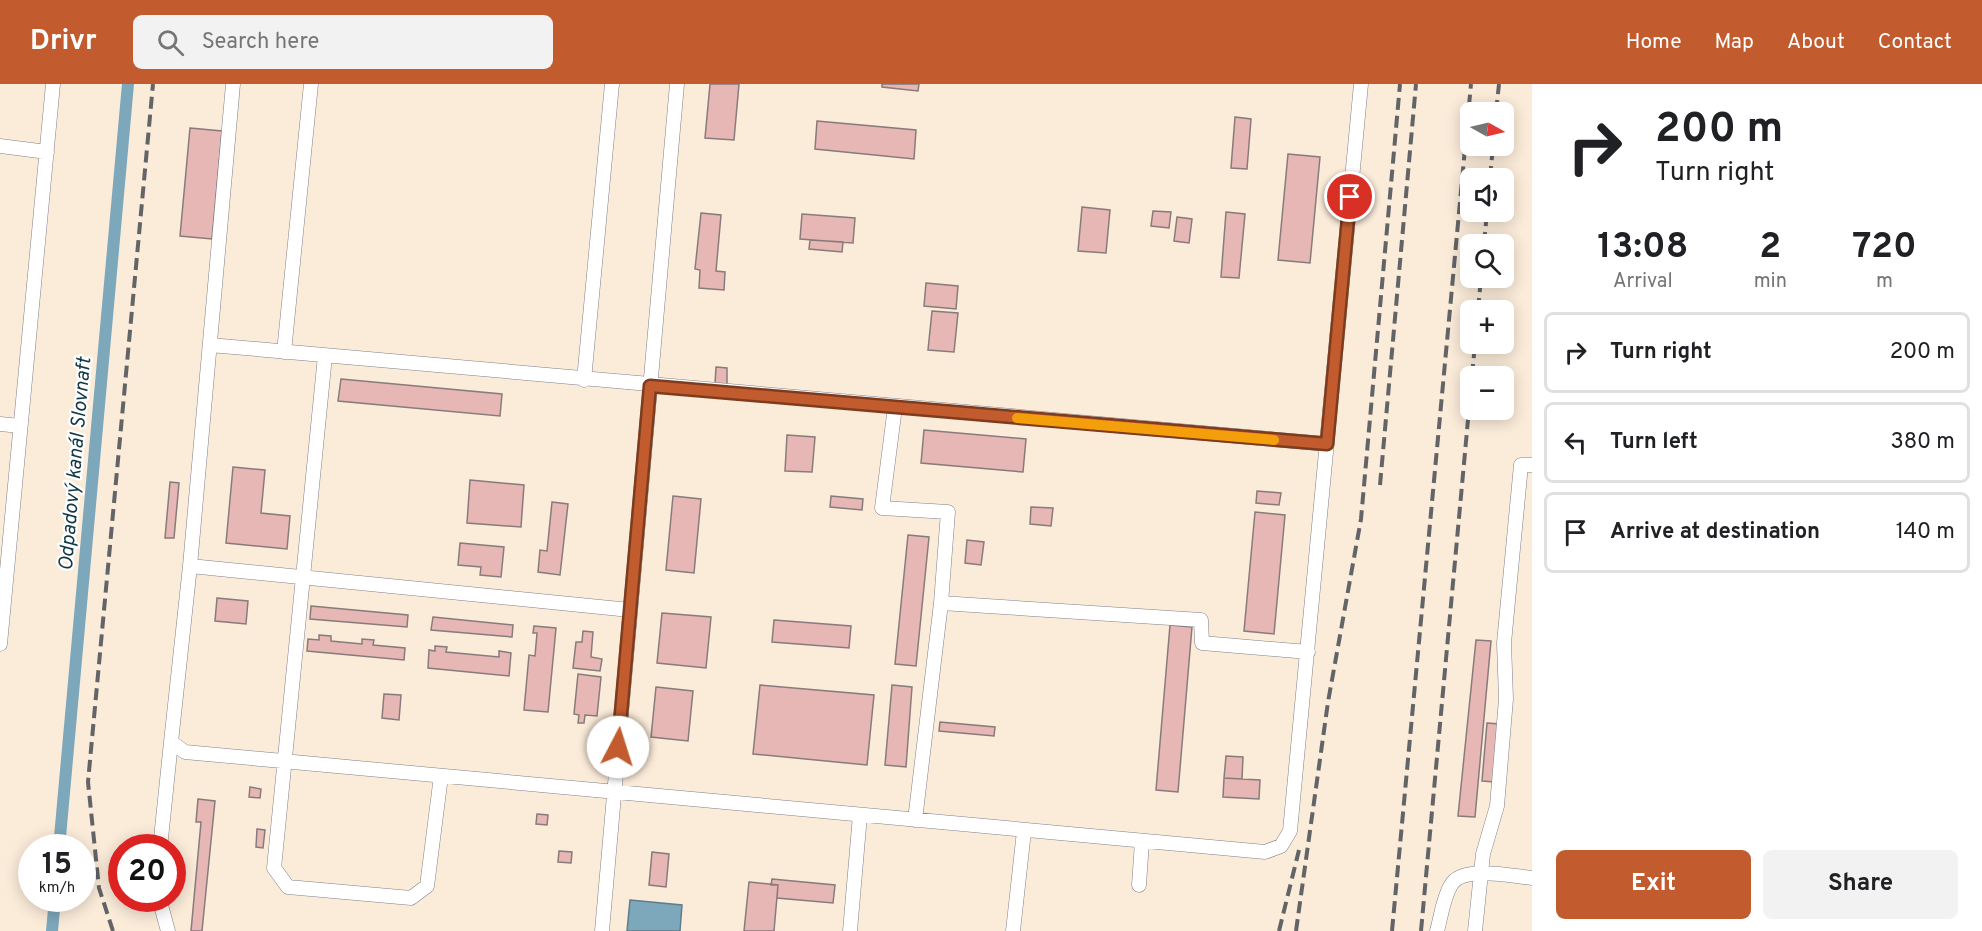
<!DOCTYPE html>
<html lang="en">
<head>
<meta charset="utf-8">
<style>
	body { margin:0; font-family:Overpass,sans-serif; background:#f2f2f2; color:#202124; height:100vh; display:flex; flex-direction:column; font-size:22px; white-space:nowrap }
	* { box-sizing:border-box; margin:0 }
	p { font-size:20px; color:#757577 }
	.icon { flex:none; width:33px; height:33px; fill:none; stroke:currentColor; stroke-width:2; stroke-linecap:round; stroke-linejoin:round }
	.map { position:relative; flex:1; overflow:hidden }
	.panel { display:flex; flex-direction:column; background:#fff; width:450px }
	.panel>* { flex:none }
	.banner { background:#fff; color:#202124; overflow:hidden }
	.needle { width:39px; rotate:98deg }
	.fabs { position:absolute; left:1460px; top:18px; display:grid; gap:12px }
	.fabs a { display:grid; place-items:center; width:54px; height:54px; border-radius:9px; background:#fff; box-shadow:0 3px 15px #0003; font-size:30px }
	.speed { position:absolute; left:18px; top:750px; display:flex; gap:12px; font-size:30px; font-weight:700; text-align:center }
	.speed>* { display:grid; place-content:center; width:78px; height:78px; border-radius:50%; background:#fff; box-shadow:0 3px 15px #0003; line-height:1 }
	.speed small { font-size:15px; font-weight:400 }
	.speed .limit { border:9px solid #d22; background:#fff; color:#111 }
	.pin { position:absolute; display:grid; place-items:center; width:51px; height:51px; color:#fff; margin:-26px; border:3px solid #fff; border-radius:50%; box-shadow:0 2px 6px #0007 }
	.me { position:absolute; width:66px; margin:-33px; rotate:5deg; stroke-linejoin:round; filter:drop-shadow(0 0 4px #0008) }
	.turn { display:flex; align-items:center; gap:21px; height:126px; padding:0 24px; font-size:27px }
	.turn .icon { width:78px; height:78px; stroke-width:2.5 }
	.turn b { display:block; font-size:42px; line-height:51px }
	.eta { display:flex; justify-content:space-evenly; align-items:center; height:102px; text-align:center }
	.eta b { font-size:36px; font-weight:700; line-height:42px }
	.button { display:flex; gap:12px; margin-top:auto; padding:12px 24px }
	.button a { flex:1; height:69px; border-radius:9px; background:#c25c2e; color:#fff; font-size:24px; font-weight:700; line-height:69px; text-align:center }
	.button a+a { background:#f2f2f2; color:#202124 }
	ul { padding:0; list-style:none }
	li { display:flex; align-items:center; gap:18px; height:81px; margin:0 12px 9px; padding:0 12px; border:3px solid #e0e0e0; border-radius:9px }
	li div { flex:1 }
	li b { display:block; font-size:22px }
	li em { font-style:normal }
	header { display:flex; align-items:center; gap:36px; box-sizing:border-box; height:84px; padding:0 30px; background:#c25c2e; color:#fff }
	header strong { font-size:28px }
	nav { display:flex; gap:33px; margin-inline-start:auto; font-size:21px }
	.search { width:420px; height:54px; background:#f2f2f2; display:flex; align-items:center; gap:15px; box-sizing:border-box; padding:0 21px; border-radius:9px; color:#757577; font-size:22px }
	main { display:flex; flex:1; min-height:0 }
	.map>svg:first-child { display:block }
	.industrial { fill:#fbebd9; fill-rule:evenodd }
	.water { fill:#7da8bb; stroke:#5f7d8b; stroke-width:1.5 }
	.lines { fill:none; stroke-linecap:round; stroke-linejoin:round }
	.canal { stroke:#7da8bb; stroke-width:12 }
	.building { fill:#e6b7b5; stroke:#877c7b; stroke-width:1.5 }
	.minor-casing { stroke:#80818a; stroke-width:15 }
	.minor { stroke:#fff; stroke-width:14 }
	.rail { stroke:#636467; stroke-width:4; stroke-dasharray:12 6; stroke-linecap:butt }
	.route-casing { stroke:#7e3c1e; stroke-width:15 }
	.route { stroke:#c25c2e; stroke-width:10 }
	.slow { stroke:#f59e0b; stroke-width:10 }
	.labels { text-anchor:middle; stroke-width:4.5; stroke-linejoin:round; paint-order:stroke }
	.water-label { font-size:20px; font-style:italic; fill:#113847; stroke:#fff }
</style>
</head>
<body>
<header>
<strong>Drivr</strong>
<div class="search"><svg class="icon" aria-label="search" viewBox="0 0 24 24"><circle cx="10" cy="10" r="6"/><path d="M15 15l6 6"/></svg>Search here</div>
<nav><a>Home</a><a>Map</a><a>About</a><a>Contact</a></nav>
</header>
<main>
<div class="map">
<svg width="1532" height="847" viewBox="0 0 1532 847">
	<rect width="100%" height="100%" fill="#f7f8fd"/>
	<!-- industrial -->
	<path class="industrial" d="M0,0H1532V847H0ZM1470,28H1503V62H1470ZM1470,94H1503V128H1470ZM1470,160H1503V194H1470ZM1470,226H1503V260H1470ZM1470,292H1503V326H1470ZM32,764H82V814H32ZM122,764H172V814H122Z"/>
	<!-- water -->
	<path class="water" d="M630,816L682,821L680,847H627Z"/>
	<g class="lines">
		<!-- canal -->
		<path class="canal" d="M59,764L128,0
			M52,847L55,814"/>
	</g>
	<!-- building -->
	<path class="building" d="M710,0H739L734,56L705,54Z
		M882,0H919L918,7L882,3Z
		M1235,33L1251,35L1247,85L1231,84Z
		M817,37L916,46L914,75L815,65Z
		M190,44L222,47L212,155L180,152Z
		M1288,70L1320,73L1310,179L1278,176Z
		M1082,123L1110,126L1106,169L1078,167Z
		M1153,127L1171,128L1169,144L1151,142Z
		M1226,128L1245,130L1239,194L1221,193Z
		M701,129L721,131L716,187L725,188L724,206L699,204L700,186L695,185Z
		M802,130L855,134L853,159L800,155Z
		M1177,133L1192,135L1189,159L1174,157Z
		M810,156L843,158L842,168L809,165Z
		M926,199L958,202L956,225L924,222Z
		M932,227L958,229L954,268L928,266Z
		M716,283L727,284V300H715Z
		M341,295L502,310L500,332L338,317Z
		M924,346L1026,355L1023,388L921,379Z
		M787,351L815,353L812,388L785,387Z
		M233,383L265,386L261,429L290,432L287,465L226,459Z
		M470,396L524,401L521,443L467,439Z
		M170,398L179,399L174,454H165Z
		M1257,407L1281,409L1279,421L1256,419Z
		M673,412L701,415L694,489L666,486Z
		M831,412L863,415L862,426L830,423Z
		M552,418L568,420L560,491L538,488L540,466L547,467Z
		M1031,423L1053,424L1051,442L1030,440Z
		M1255,428L1285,431L1274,550L1244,547Z
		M908,451L929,453L916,582L895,580Z
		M967,456L984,458L981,481L965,479Z
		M460,459L504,463L501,493L480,491L481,483L458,481Z
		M217,514L248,517L246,540L215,537Z
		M311,522L408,531L407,543L310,535Z
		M662,529L711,533L706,584L657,579Z
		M433,533L513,541L512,553L431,546Z
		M774,536L851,542L849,564L772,558Z
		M1170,541L1192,543L1178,708L1156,706Z
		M534,542L556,544L548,628L524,626L529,571L535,572L537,549H533Z
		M583,547L593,548L591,573L602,575L600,587L573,584L576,558H582Z
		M319,551L331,552V557L362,560V555L374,556L373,561L405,564L404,576L307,567L308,555L319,556Z
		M1476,556L1491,557L1475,733L1458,732Z
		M435,562L447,563L446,568L499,573V567L511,569L509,592L428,584L429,566L435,567Z
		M578,590L601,593L597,632L585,631L584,639H578L579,631L574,630Z
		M760,601L874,611L867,681L753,670Z
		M892,601L912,603L906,683L885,681Z
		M656,603L693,607L688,657L651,653Z
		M384,610L401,611L399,636L382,634Z
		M940,638L995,643L994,652L939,647Z
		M1487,639L1500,640L1495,698L1482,697Z
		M1226,672L1243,673L1242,695L1224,694Z
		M1224,694L1260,696L1259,715L1223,713Z
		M250,703L261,705L260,714L249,713Z
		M198,715L215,717L202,847H191L201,738H196Z
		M537,730L548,731L547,741L536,740Z
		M257,745L265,746L263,764L256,763Z
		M559,767L572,768L571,779L558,778Z
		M652,768L669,770L666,803L649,801Z
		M772,795L835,801L833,819L777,814L778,801H771Z
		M749,798L778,801L774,847H744Z"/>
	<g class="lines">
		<defs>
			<path id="minor" d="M233,0L190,482L171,658L185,668L1265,768L1281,762L1290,747L1361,0
				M0,62L47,68
				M210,261L1327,360
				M284,268L311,0
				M325,272L274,784L288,803L411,814L427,802L441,692
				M584,296L612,0
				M895,323L882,424L948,428L941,519L915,736
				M0,340L20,342
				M190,482L630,526
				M941,519L1201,536L1202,559L1308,568
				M0,560L53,0
				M160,764L171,658
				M1139,801L1142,758
				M159,814L168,847
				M602,847L677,0
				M850,847L860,731
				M1013,847L1024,747
				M1437,847C1441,833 1443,814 1451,801C1462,781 1512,792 1532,794
				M1475,847L1483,770L1497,722L1506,615L1504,559L1521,381H1532"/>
		</defs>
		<!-- minor casing -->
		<use href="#minor" class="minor-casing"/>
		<!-- minor -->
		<use href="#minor" class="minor"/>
		<!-- rail -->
		<path class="rail" d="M1496,28L1499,0
			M1490,94L1493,62
			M1484,160L1487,128
			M1478,226L1481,194
			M1472,292L1475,260
			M1380,401L1416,0
			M113,847L99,804L88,698L153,0
			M1279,847L1299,766
			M1296,847L1328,618L1361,435L1400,0
			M1392,847L1471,0
			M1421,847L1470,314"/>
	</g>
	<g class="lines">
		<defs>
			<path id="route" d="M618,663L650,302L1327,360L1350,113"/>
		</defs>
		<!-- route casing -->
		<use href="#route" class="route-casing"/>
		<!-- route -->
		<use href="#route" class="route"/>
		<!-- slow -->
		<path class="slow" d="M1017,334L1274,356"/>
	</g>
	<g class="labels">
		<!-- water labels -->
		<g class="water-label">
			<text transform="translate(74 380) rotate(-85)" y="7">Odpadový kanál Slovnaft</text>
		</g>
	</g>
</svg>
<div class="fabs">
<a><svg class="needle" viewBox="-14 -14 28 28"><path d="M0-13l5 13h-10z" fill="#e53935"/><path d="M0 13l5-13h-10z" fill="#757577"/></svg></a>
<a><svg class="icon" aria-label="sound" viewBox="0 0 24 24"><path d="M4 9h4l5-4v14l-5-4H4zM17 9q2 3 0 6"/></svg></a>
<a><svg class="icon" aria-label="search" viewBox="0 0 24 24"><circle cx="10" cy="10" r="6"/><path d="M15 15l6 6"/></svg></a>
<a>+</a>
<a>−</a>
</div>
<div class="speed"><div>15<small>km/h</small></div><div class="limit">20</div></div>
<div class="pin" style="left:1350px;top:113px;background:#d93025"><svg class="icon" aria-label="arrive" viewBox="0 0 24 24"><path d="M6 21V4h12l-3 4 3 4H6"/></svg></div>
<svg class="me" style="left:618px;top:663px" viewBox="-20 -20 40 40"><circle r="19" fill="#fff"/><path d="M0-13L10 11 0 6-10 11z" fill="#c25c2e"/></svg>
</div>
<section class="panel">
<div class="banner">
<div class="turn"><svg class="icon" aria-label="right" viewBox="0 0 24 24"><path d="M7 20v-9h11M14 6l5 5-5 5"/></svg><div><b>200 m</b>Turn right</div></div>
</div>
<div class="eta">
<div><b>13:08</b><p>Arrival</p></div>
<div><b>2</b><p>min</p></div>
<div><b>720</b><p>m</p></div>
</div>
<ul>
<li><svg class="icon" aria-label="right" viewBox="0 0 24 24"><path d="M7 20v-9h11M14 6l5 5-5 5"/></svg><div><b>Turn right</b></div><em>200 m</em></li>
<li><svg class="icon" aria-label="left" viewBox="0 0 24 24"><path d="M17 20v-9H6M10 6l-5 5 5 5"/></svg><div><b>Turn left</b></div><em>380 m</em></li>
<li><svg class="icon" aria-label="arrive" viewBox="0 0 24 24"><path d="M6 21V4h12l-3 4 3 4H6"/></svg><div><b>Arrive at destination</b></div><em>140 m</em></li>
</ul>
<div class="button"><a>Exit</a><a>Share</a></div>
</section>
</main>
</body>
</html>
